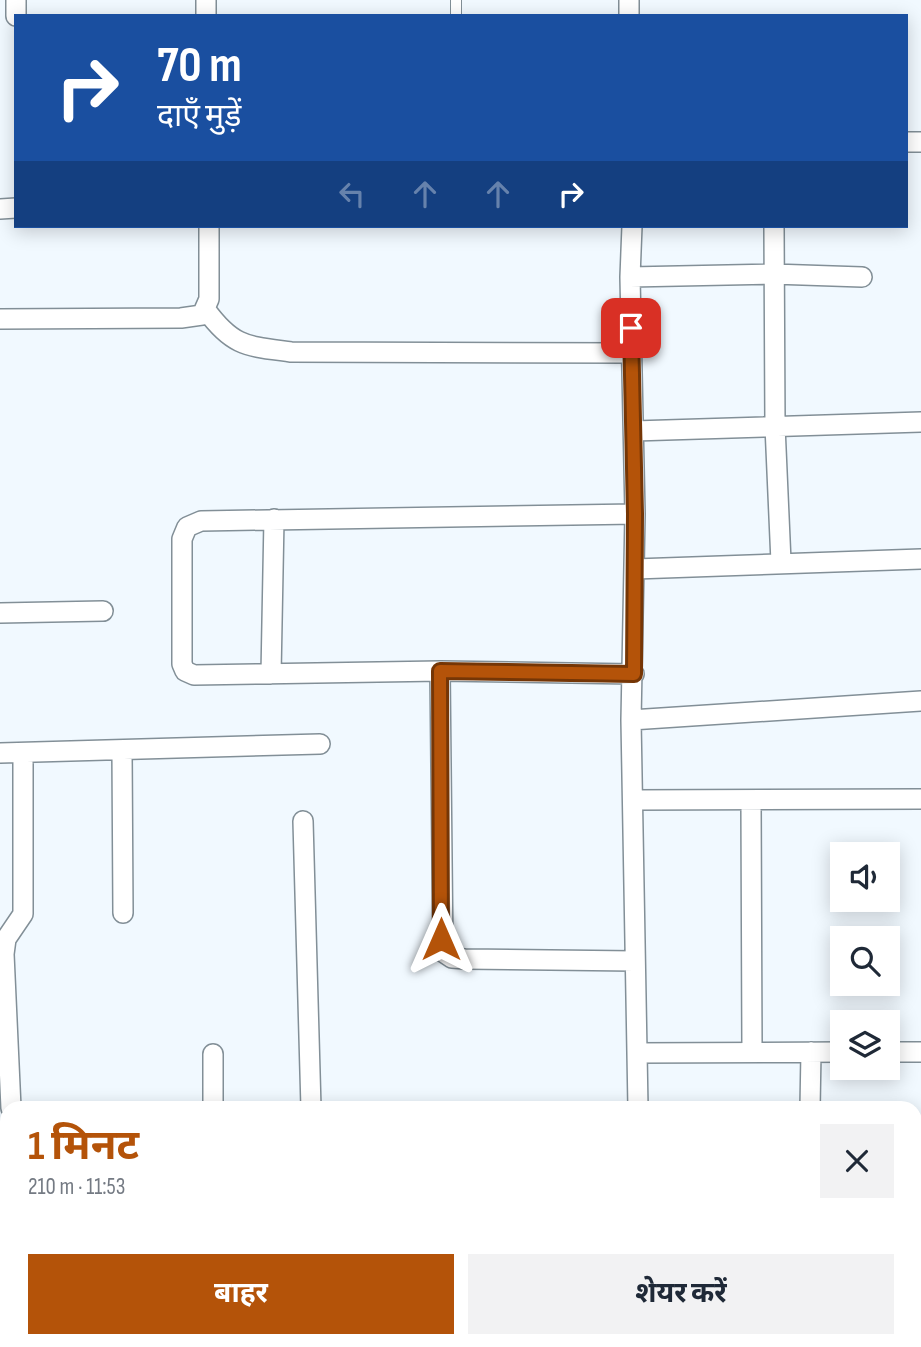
<!DOCTYPE html>
<html lang="hi">
<head>
<meta charset="utf-8">
<style>
	body { margin:0; font-family:"Sofia Sans Condensed","Noto Sans Devanagari",sans-serif; background:#f2f2f3; color:#1f2937; height:100vh; display:flex; flex-direction:column; font-size:26px; white-space:nowrap }
	* { box-sizing:border-box; margin:0 }
	p { font-size:23px; color:#747a83 }
	.icon { flex:none; width:38px; height:38px; fill:none; stroke:currentColor; stroke-width:2; stroke-linecap:round; stroke-linejoin:round }
	.map { position:relative; flex:1; overflow:hidden }
	.panel { position:absolute; left:0px; top:1101px; width:922px; height:247px; display:flex; flex-direction:column; background:#fff; border-radius:21px 21px 0 0; box-shadow:0 4px 18px #0003 }
	.panel>* { flex:none }
	.top-card { position:absolute; left:14px; top:14px; width:894px; height:214px; border-radius:0px; box-shadow:0 4px 18px #0003; background:#1a4fa0; color:#fff; overflow:hidden }
	.buttons { position:absolute; left:830px; top:842px; display:grid; gap:14px }
	.buttons a { display:grid; place-items:center; width:70px; height:70px; border-radius:0px; background:#fff; box-shadow:0 4px 18px #0003; font-size:35px }
	.pin { position:absolute; display:grid; place-items:center; width:60px; height:60px; color:#fff; margin:-30px; border-radius:14px; box-shadow:0 4px 10px #0006 }
	.me { position:absolute; width:77px; margin:-38px; rotate:0deg; stroke-linejoin:round; filter:drop-shadow(0 0 5px #0008) }
	.turn { display:flex; align-items:center; gap:24px; height:147px; padding:0 28px; font-size:32px }
	.turn .icon { width:91px; height:91px; stroke-width:2.5 }
	.turn b { display:block; font-size:49px; line-height:60px }
	.lanes { display:flex; align-items:center; height:66px; padding:0 28px; background:#0003; justify-content:center; gap:35px; direction:ltr }
	.lanes .off { opacity:.35 }
	.round { display:grid; place-items:center; flex:none; width:74px; height:74px; border-radius:0px; background:#f2f2f3 }
	.head { display:flex; align-items:center; justify-content:space-between; height:119px; padding:0 28px }
	h1 { font-size:42px; font-weight:700; line-height:52px; color:#b45309 }
	.button { display:flex; gap:14px; margin-top:auto; padding:14px 28px }
	.button a { flex:1; height:80px; border-radius:0px; background:#b45309; color:#fff; font-size:28px; font-weight:700; line-height:80px; text-align:center }
	.button a+a { background:#f2f2f3; color:#1f2937 }
	.map>svg:first-child { display:block }
	.lines { fill:none; stroke-linecap:round; stroke-linejoin:round }
	.service-casing { stroke:#828f97; stroke-width:12 }
	.minor-casing { stroke:#828f97; stroke-width:22 }
	.service { stroke:#fff; stroke-width:10 }
	.minor { stroke:#fff; stroke-width:19 }
	.route-casing { stroke:#753606; stroke-width:18 }
	.route { stroke:#b45309; stroke-width:12 }
</style>
</head>
<body>
<div class="map">
<svg width="921" height="1347" viewBox="0 0 921 1347">
	<rect width="100%" height="100%" fill="#f1f9ff"/>
	<g class="lines">
		<defs>
			<path id="service" d="M456,16V0"/>
			<path id="minor" d="M16,0V16
				M206,0V16
				M629,0V16
				M906,142H921
				M0,209L16,208
				M632,226L630,277L635,514L631,720L638,1108
				M774,226L775,426L781,562
				M630,277L773,274L862,277
				M206,310C233,347 247,346 291,352L632,353
				M0,319L181,318L202,315L209,299V226
				M634,431L921,422
				M635,569L921,559
				M0,613L103,611
				M440,671L443,952L452,958L465,959L634,961
				M271,674L274,519
				M634,674L440,671L194,675L185,671L182,664V539L187,527L201,521L635,514
				M631,720L921,701
				M122,750L123,913
				M0,753L320,744
				M635,800L921,799
				M751,801L752,1052
				M303,821L311,1108
				M887,1052H921
				M637,1053L842,1052
				M11,1108L4,954L6,939L23,914V753
				M213,1108V1054
				M810,1108L811,1052
				M0,1138L7,1135
				M316,1340V1347
				M644,1340V1347
				M212,1347V1340"/>
		</defs>
		<!-- service casing -->
		<use href="#service" class="service-casing"/>
		<!-- minor casing -->
		<use href="#minor" class="minor-casing"/>
		<!-- service -->
		<use href="#service" class="service"/>
		<!-- minor -->
		<use href="#minor" class="minor"/>
	</g>
	<g class="lines">
		<defs>
			<path id="route" d="M441,939L440,671L634,674L635,514L631,328"/>
		</defs>
		<!-- route casing -->
		<use href="#route" class="route-casing"/>
		<!-- route -->
		<use href="#route" class="route"/>
	</g>
</svg>
<div class="buttons">
<a><svg class="icon" aria-label="sound" viewBox="0 0 24 24"><path d="M4 9h4l5-4v14l-5-4H4zM17 9q2 3 0 6"/></svg></a>
<a><svg class="icon" aria-label="search" viewBox="0 0 24 24"><circle cx="10" cy="10" r="6"/><path d="M15 15l6 6"/></svg></a>
<a><svg class="icon" aria-label="layers" viewBox="0 0 24 24"><path d="M12 4l9 5-9 5-9-5zM3 14l9 5 9-5"/></svg></a>
</div>
<div class="pin" style="left:631px;top:328px;background:#d93025"><svg class="icon" aria-label="arrive" viewBox="0 0 24 24"><path d="M6 21V4h12l-3 4 3 4H6"/></svg></div>
<svg class="me" style="left:441px;top:939px" viewBox="-20 -20 40 40"><path d="M0-17L14 15 0 8-14 15z" fill="#b45309" stroke="#fff" stroke-width="4"/></svg>
<div class="top-card">
<div class="turn"><svg class="icon" aria-label="right" viewBox="0 0 24 24"><path d="M7 20v-9h11M14 6l5 5-5 5"/></svg><div><b>70 m</b>दाएँ मुड़ें</div></div>
<div class="lanes"><svg class="icon off" aria-label="left" viewBox="0 0 24 24"><path d="M17 20v-9H6M10 6l-5 5 5 5"/></svg><svg class="icon off" aria-label="ahead" viewBox="0 0 24 24"><path d="M12 20V5M6 11l6-6 6 6"/></svg><svg class="icon off" aria-label="ahead" viewBox="0 0 24 24"><path d="M12 20V5M6 11l6-6 6 6"/></svg><svg class="icon" aria-label="right" viewBox="0 0 24 24"><path d="M7 20v-9h11M14 6l5 5-5 5"/></svg></div>
</div>
<section class="panel">
<div class="head"><div><h1>1 मिनट</h1><p>210 m · 11:53</p></div><a class="round"><svg class="icon" aria-label="close" viewBox="0 0 24 24"><path d="M6 6l12 12M18 6L6 18"/></svg></a></div>
<div class="button"><a>बाहर</a><a>शेयर करें</a></div>
</section>
</div>
</body>
</html>
